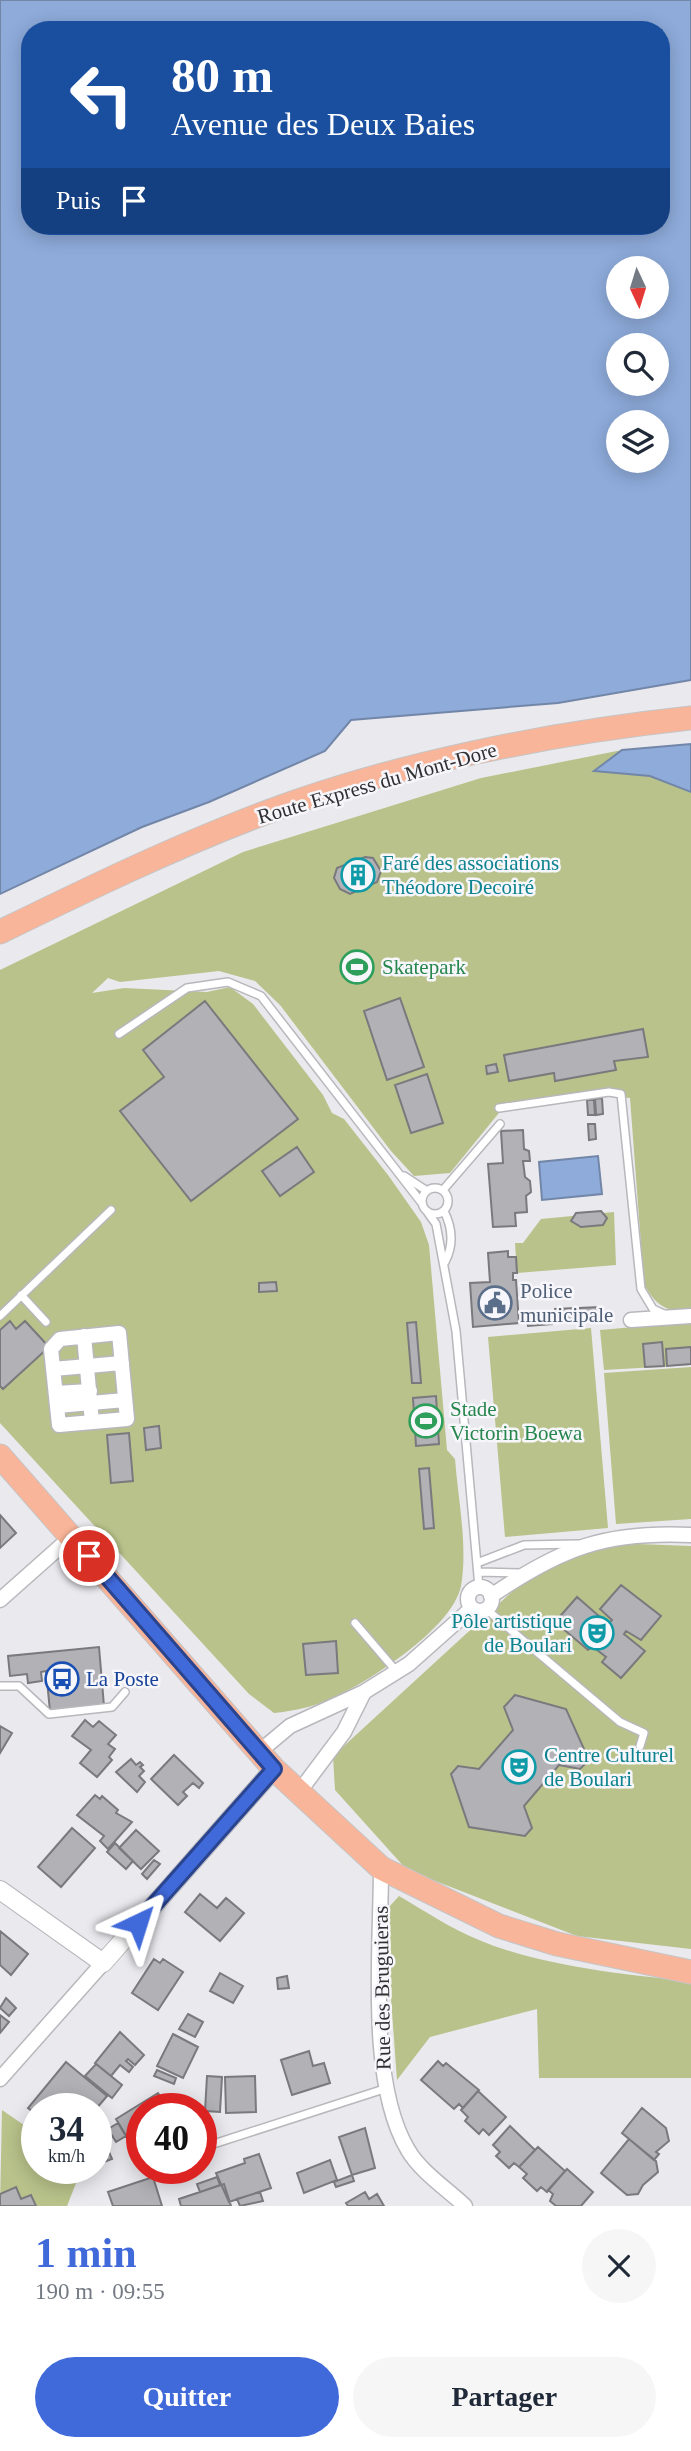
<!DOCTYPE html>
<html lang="fr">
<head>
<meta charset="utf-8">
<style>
	body { margin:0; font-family:Georgia,serif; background:#f6f6f7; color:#1f2937; height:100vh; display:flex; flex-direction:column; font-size:26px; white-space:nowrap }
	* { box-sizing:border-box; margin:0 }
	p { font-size:23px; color:#747a83 }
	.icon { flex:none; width:38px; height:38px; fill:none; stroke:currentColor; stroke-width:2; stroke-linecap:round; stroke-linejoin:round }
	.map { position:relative; height:2206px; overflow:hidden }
	.panel { display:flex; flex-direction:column; background:#fff; flex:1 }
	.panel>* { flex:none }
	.guide { position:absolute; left:21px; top:21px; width:649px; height:214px; border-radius:28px; box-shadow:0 4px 18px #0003; background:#1a4fa0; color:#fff; overflow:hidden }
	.needle { width:46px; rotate:176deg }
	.buttons { position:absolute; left:606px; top:256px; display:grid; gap:14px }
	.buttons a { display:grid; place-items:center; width:63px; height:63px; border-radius:50%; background:#fff; box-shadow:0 4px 18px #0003; font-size:35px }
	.speed { position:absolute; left:21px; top:2093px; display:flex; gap:14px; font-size:35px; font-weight:700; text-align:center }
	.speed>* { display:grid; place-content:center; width:91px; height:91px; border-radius:50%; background:#fff; box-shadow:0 4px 18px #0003; line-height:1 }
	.speed small { font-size:18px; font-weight:400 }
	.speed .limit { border:10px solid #d22; background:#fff; color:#111 }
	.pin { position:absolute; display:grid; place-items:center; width:60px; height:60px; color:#fff; margin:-30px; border:4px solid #fff; border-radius:50%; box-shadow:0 2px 7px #0007 }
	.me { position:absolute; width:77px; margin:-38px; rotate:41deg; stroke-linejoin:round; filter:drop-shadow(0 0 5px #0008) }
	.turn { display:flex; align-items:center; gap:24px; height:147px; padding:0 35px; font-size:32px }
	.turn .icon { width:91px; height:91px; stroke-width:2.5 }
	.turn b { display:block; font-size:49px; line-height:60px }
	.then { display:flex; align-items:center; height:66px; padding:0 35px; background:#0003; gap:14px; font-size:26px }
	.round { display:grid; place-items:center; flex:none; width:74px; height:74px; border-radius:37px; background:#f6f6f7 }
	.summary { display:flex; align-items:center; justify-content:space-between; height:119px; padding:0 35px }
	h1 { font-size:42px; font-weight:800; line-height:52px; color:#4069da }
	.action { display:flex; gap:14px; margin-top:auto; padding:14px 35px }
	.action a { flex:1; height:80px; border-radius:42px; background:#4069da; color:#fff; font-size:28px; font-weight:800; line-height:80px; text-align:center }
	.action a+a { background:#f6f6f7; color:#1f2937 }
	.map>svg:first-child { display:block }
	.green { fill:#b8c28a }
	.water { fill:#8eabda; stroke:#7286a8; stroke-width:2; fill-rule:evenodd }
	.building { fill:#b2b1b6; stroke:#7a797d; stroke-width:2 }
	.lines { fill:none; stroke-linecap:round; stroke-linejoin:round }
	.service-casing { stroke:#b8b7bc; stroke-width:10 }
	.minor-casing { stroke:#b8b7bc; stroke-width:17 }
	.tertiary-casing { stroke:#b8b7bc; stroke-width:20 }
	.primary-casing { stroke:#c5c5c6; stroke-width:25 }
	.service { stroke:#fff; stroke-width:7 }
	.minor { stroke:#fff; stroke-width:14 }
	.tertiary { stroke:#fff; stroke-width:18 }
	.primary { stroke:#f9b599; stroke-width:23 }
	.route-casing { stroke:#2a448e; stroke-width:18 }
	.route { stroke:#4069da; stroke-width:12 }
	.labels { text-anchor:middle; stroke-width:5; stroke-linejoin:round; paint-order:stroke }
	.street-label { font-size:21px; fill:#313032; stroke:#f7f6fb }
	.culture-label { font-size:21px; fill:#0d838f; stroke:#f7f6fb; text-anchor:start }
	.leisure-label { font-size:21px; fill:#27864d; stroke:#f7f6fb; text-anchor:start }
	.service-label { font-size:21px; fill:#4e5e75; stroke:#f7f6fb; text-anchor:start }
	.transit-label { font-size:21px; fill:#164399; stroke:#f7f6fb; text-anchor:start }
</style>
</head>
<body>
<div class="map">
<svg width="691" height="2206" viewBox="0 0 691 2206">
	<rect width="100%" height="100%" fill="#eae9ee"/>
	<!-- green -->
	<path class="green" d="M622,750L595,771L650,776L691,792V1311C667,1313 655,1305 644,1284L630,1098L611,1096L507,1103L450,1173L414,1176L391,1151L280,1005L255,981L219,971L120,982L108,978L92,993L124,988L207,992L230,987L253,1004L323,1095L332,1113L344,1119L388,1175L421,1222L429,1245L447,1450L455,1459C458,1499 468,1546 461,1586C452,1629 368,1682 331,1699C312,1707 294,1711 274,1713L249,1694L0,1423V970L243,852L481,778Z
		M614,1212L616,1265L517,1273L515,1243H523L541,1219Z
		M691,1322V1365L604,1370L600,1330Z
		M591,1328L608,1528L505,1537L488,1337Z
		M691,1367V1519L616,1524L604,1373Z
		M638,1544L691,1546V1949L577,1936L407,1870L335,1790L333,1756L515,1589L536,1572L610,1545Z
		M399,1896C425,1911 451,1929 479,1940C537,1965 628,1976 691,1981V2078H539L537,2009L430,2037L397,2080L389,1971V1907Z
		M2,2110L37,2134V2168H82L67,2206H0Z"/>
	<!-- water -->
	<path class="water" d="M0,0H691V680L558,703L351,720L325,751L209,802L142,827L0,894ZM30,30H662V226H30ZM618,268H656V306H618ZM618,345H656V383H618ZM618,422H656V460H618Z
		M691,744V792L650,776L594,771L622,750Z
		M598,1156L602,1194L542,1200L539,1162Z"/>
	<!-- building -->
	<path class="building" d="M365,857L373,858L381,871L377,882L350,894L340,889L334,878L337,868Z
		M400,998L424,1067L387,1080L364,1011Z
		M205,1001L298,1119L191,1201L120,1111L164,1077L143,1050Z
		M643,1029L648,1057L614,1061L616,1070L555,1081L554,1073L509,1081L504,1055Z
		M496,1064L498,1072L487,1074L486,1066Z
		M427,1074L443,1123L411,1133L395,1085Z
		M602,1098L603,1114L596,1115L595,1099Z
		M587,1100H594L595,1115H588Z
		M588,1124H595L596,1139L589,1140Z
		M523,1130L524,1149L529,1151L530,1161H523L525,1177L530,1181L531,1192L526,1196L527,1212L515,1213L516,1226L493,1227L488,1164L503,1163L501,1131Z
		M297,1147L314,1172L280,1196L262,1171Z
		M601,1211L607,1218L603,1225L581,1227L571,1221L576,1213Z
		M508,1251V1257H516L517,1273H513V1280H516L519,1323L473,1327L470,1283L490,1282L488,1253Z
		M276,1282L277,1291L259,1292V1283Z
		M599,1307L600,1321L581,1322L580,1308Z
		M575,1308L576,1322L556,1323L555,1309Z
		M551,1311L552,1324L528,1326L526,1313Z
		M10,1321L16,1329L25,1321L49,1347L3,1389L0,1386V1330Z
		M416,1322L421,1383H412L407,1323Z
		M662,1342L664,1366L645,1367L643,1344Z
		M691,1347V1364L667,1366L666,1349Z
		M436,1396L439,1444L416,1446L413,1398Z
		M159,1426L161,1448L146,1450L144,1428Z
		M129,1433L133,1481L111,1483L107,1435Z
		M429,1468L434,1528L424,1529L419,1469Z
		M0,1515L16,1533L0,1548Z
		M621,1585L661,1616L641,1640L626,1631L624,1634L645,1651L621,1678L602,1662L606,1657L592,1646L588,1650L555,1622L577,1597L608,1624L612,1620L600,1609Z
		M336,1641L338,1673L306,1675L303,1644Z
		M99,1647L104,1706L50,1711L46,1671L41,1672L42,1681L28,1683L27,1674L10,1676L8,1656Z
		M515,1695L566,1709L589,1760L580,1769L559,1765L524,1806L532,1828L525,1836L469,1827L451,1774L458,1766L479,1769L513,1730L504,1707Z
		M85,1720L93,1727L99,1721L116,1735L108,1744L115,1749L109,1757L112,1760L97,1777L80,1763L91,1750L72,1736Z
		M0,1726L12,1733L0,1753Z
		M174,1755L203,1783L199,1788L193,1783L183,1792L187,1796L178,1805L151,1779Z
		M131,1759L136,1765L140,1762L143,1765L140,1767L144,1771L139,1776L145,1782L137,1792L116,1772Z
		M95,1795L100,1799L102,1796L118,1810L116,1813L132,1822L108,1849L100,1841L104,1836L77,1815Z
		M72,1828L95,1848L61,1887L38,1867Z
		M136,1830L159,1851L141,1869L119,1848Z
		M115,1843L133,1861L126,1869L107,1852Z
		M154,1860L160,1864L147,1879L142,1874Z
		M200,1894L217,1908L226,1898L244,1913L220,1941L185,1912Z
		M0,1931L28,1954L11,1975L0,1965Z
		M154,1959L160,1963L163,1959L183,1972L158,2010L132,1993Z
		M220,1973L243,1986L233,2003L210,1991Z
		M287,1976L289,1988L278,1989L277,1978Z
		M6,1998L16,2008L9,2016L0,2008Z
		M188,2014L203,2022L195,2037L179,2029Z
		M0,2015L9,2022L0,2033Z
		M120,2032L144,2055L135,2065L128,2059L126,2061L133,2067L129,2072L120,2065L111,2076L95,2063Z
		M173,2034L198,2047L183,2078L157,2066Z
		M309,2051L313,2066L324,2063L330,2083L292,2095L281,2060Z
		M438,2061L443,2066L446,2063L479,2090L463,2108L459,2104L454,2109L421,2080Z
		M66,2062L107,2096L96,2109L85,2106L77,2109L70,2103L65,2109H37V2115L28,2108Z
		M96,2064L122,2085L112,2098L85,2076Z
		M157,2070L176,2078L174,2084L154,2076Z
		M207,2076L222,2077L220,2112L205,2111Z
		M255,2076L256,2112L226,2113L225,2077Z
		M478,2091L506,2117L489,2135L483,2129L479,2134L465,2121L468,2117L461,2110Z
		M158,2093L168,2109H142V2141L133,2147L116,2119Z
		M642,2108L666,2128L669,2141L656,2152L659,2154L654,2160L622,2133Z
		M118,2123L126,2136L116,2142L108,2129Z
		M510,2126L535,2150L519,2167L514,2163L509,2168L496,2156L500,2152L493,2145Z
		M365,2128L375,2168L352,2175L339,2137Z
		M629,2139L656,2161L658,2172L643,2185L638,2194L627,2195L601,2173Z
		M106,2145L112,2159L96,2165V2149Z
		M538,2147L565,2171L547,2192L541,2187L537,2191L523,2178L527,2174L519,2167Z
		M259,2154L271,2188L229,2202L216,2173L245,2163L244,2159Z
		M330,2160L337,2180L304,2193L297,2173Z
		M567,2169L593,2192L581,2206H556L550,2201L553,2194L548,2190Z
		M352,2175L354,2181L336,2187L334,2182Z
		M153,2177L162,2206H113L108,2192Z
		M217,2177L220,2185L200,2192L197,2184Z
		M224,2184L231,2206H181L179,2199Z
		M16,2187L21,2199L31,2195L36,2206H0V2194Z
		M260,2192L263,2201L240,2206L237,2199Z
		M365,2192L369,2199L377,2194L384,2206H348L346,2203Z"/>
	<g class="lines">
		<defs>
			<path id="service" d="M119,1034L187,988L228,982L261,996L421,1202
				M499,1108L609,1092L621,1094L641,1289L653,1309L666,1315
				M404,1176L427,1191
				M422 1201a13 13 0 1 1 26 0a13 13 0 1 1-26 0Z
				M443,1190L500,1124
				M444,1211C453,1229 454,1245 445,1262
				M428,1213L436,1224L456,1331L479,1587
				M21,1295L46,1322
				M0,1316L111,1210
				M477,1563L524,1545L578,1544
				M478,1572L521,1573
				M486,1609L620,1722L644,1733L640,1746
				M355,1623L397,1672
				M0,1686H19L49,1714L112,1707L125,1692
				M201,2148L384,2089"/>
			<path id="minor" d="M631,1320L691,1316
				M119,1333L127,1419L59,1425L51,1349L60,1339Z
				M84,1336L92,1422
				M53,1369L122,1363
				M56,1393L90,1391
				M57,1406L125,1400
				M468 1599a12 12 0 1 1 24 0a12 12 0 1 1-24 0Z
				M491,1596C561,1548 606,1531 691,1535
				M0,1600L71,1537
				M364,1692L409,1664L472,1608
				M259,1752L290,1726L364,1692L344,1732L299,1792
				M381,1868C381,1948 367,2082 408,2150C420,2171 447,2189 465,2206
				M0,2079L103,1963"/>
			<path id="tertiary" d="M0,1890L103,1963L274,1769"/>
			<path id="primary" d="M0,932C86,890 172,848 262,814C393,764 551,733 691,718
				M0,1456L274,1769L381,1868L499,1926L557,1944L691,1972"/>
		</defs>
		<!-- service casing -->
		<use href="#service" class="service-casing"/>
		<!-- minor casing -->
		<use href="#minor" class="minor-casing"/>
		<!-- tertiary casing -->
		<use href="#tertiary" class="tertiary-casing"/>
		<!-- primary casing -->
		<use href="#primary" class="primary-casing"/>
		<!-- service -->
		<use href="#service" class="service"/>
		<!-- minor -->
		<use href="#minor" class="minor"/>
		<!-- tertiary -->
		<use href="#tertiary" class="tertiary"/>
		<!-- primary -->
		<use href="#primary" class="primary"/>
	</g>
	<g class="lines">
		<defs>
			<path id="route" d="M89,1556L274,1769L138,1923"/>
		</defs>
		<!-- route casing -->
		<use href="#route" class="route-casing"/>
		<!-- route -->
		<use href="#route" class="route"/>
	</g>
	<!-- icons -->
	<defs>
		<symbol id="building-ring" viewBox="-11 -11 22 22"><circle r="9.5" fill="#f7f6fb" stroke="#0f9aa8" stroke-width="1.5"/><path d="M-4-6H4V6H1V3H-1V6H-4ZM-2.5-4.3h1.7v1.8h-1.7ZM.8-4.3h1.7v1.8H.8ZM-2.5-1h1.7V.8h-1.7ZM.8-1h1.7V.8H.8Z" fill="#0f9aa8"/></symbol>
		<symbol id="stadium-ring" viewBox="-11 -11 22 22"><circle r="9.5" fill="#f7f6fb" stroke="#2e9e5b" stroke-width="1.5"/><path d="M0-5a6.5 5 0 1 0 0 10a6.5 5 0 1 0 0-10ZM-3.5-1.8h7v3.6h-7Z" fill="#2e9e5b"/></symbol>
		<symbol id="civic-ring" viewBox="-11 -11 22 22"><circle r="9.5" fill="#f7f6fb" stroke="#5c6f8a" stroke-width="1.5"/><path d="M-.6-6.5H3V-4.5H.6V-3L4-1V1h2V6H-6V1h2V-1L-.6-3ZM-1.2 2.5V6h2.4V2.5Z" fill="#5c6f8a"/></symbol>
		<symbol id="theatre-ring" viewBox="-11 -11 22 22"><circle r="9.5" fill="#f7f6fb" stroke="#0f9aa8" stroke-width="1.5"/><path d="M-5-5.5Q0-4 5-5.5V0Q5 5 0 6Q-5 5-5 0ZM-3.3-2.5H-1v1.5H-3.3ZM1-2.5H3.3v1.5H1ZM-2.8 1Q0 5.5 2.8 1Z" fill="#0f9aa8"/></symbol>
		<symbol id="bus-ring" viewBox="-11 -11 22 22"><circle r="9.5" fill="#f7f6fb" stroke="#1a4fb4" stroke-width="1.5"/><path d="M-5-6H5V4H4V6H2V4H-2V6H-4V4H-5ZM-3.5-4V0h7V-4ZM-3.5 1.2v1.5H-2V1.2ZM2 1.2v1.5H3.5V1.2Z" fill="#1a4fb4"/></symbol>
	</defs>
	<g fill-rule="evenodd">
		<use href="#building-ring" x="339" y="856" width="38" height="38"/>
		<use href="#stadium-ring" x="338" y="948" width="38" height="38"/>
		<use href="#civic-ring" x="476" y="1284" width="38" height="38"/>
		<use href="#stadium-ring" x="407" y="1402" width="38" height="38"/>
		<use href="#theatre-ring" x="578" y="1614" width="38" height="38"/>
		<use href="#bus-ring" x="43" y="1660" width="38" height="38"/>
		<use href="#theatre-ring" x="500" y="1748" width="38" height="38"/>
	</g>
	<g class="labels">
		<!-- street labels -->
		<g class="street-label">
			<text transform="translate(377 783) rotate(-16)" y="7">Route Express du Mont-Dore</text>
			<text transform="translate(382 1988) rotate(-91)" y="7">Rue des Bruguieras</text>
		</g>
		<!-- culture labels -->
		<g class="culture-label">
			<text x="382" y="870">Faré des associations<tspan x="382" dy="24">Théodore Decoiré</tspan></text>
			<text x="572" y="1628" text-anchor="end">Pôle artistique<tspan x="572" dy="24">de Boulari</tspan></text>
			<text x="544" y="1762">Centre Culturel<tspan x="544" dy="24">de Boulari</tspan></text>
		</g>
		<!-- leisure labels -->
		<g class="leisure-label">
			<text x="382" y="974">Skatepark</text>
			<text x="450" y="1416">Stade<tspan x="450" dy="24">Victorin Boewa</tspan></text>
		</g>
		<!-- service labels -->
		<g class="service-label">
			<text x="520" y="1298">Police<tspan x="520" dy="24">municipale</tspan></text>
		</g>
		<!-- transit labels -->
		<g class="transit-label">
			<text x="86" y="1686">La Poste</text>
		</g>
	</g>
</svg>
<div class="buttons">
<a><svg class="needle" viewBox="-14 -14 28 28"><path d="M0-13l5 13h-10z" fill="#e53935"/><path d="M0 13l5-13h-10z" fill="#747a83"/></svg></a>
<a><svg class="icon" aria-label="search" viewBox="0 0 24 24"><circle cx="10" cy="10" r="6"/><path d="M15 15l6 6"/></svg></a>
<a><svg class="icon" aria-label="layers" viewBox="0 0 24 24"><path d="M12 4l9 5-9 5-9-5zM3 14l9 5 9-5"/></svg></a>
</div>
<div class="speed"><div>34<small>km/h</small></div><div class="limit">40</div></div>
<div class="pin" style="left:89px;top:1556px;background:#d93025"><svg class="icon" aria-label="arrive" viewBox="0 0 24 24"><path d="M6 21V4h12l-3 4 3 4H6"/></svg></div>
<svg class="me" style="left:138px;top:1923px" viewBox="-20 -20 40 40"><path d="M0-17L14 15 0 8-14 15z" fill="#4069da" stroke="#fff" stroke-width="4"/></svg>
<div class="guide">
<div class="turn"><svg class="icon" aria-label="left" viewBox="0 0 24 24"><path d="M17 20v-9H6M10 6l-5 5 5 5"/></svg><div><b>80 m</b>Avenue des Deux Baies</div></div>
<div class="then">Puis<svg class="icon" aria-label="arrive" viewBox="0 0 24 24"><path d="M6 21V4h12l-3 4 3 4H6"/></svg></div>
</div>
</div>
<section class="panel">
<div class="summary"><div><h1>1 min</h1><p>190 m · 09:55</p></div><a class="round"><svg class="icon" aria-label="close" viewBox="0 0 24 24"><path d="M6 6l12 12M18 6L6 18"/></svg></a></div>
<div class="action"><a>Quitter</a><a>Partager</a></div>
</section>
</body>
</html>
